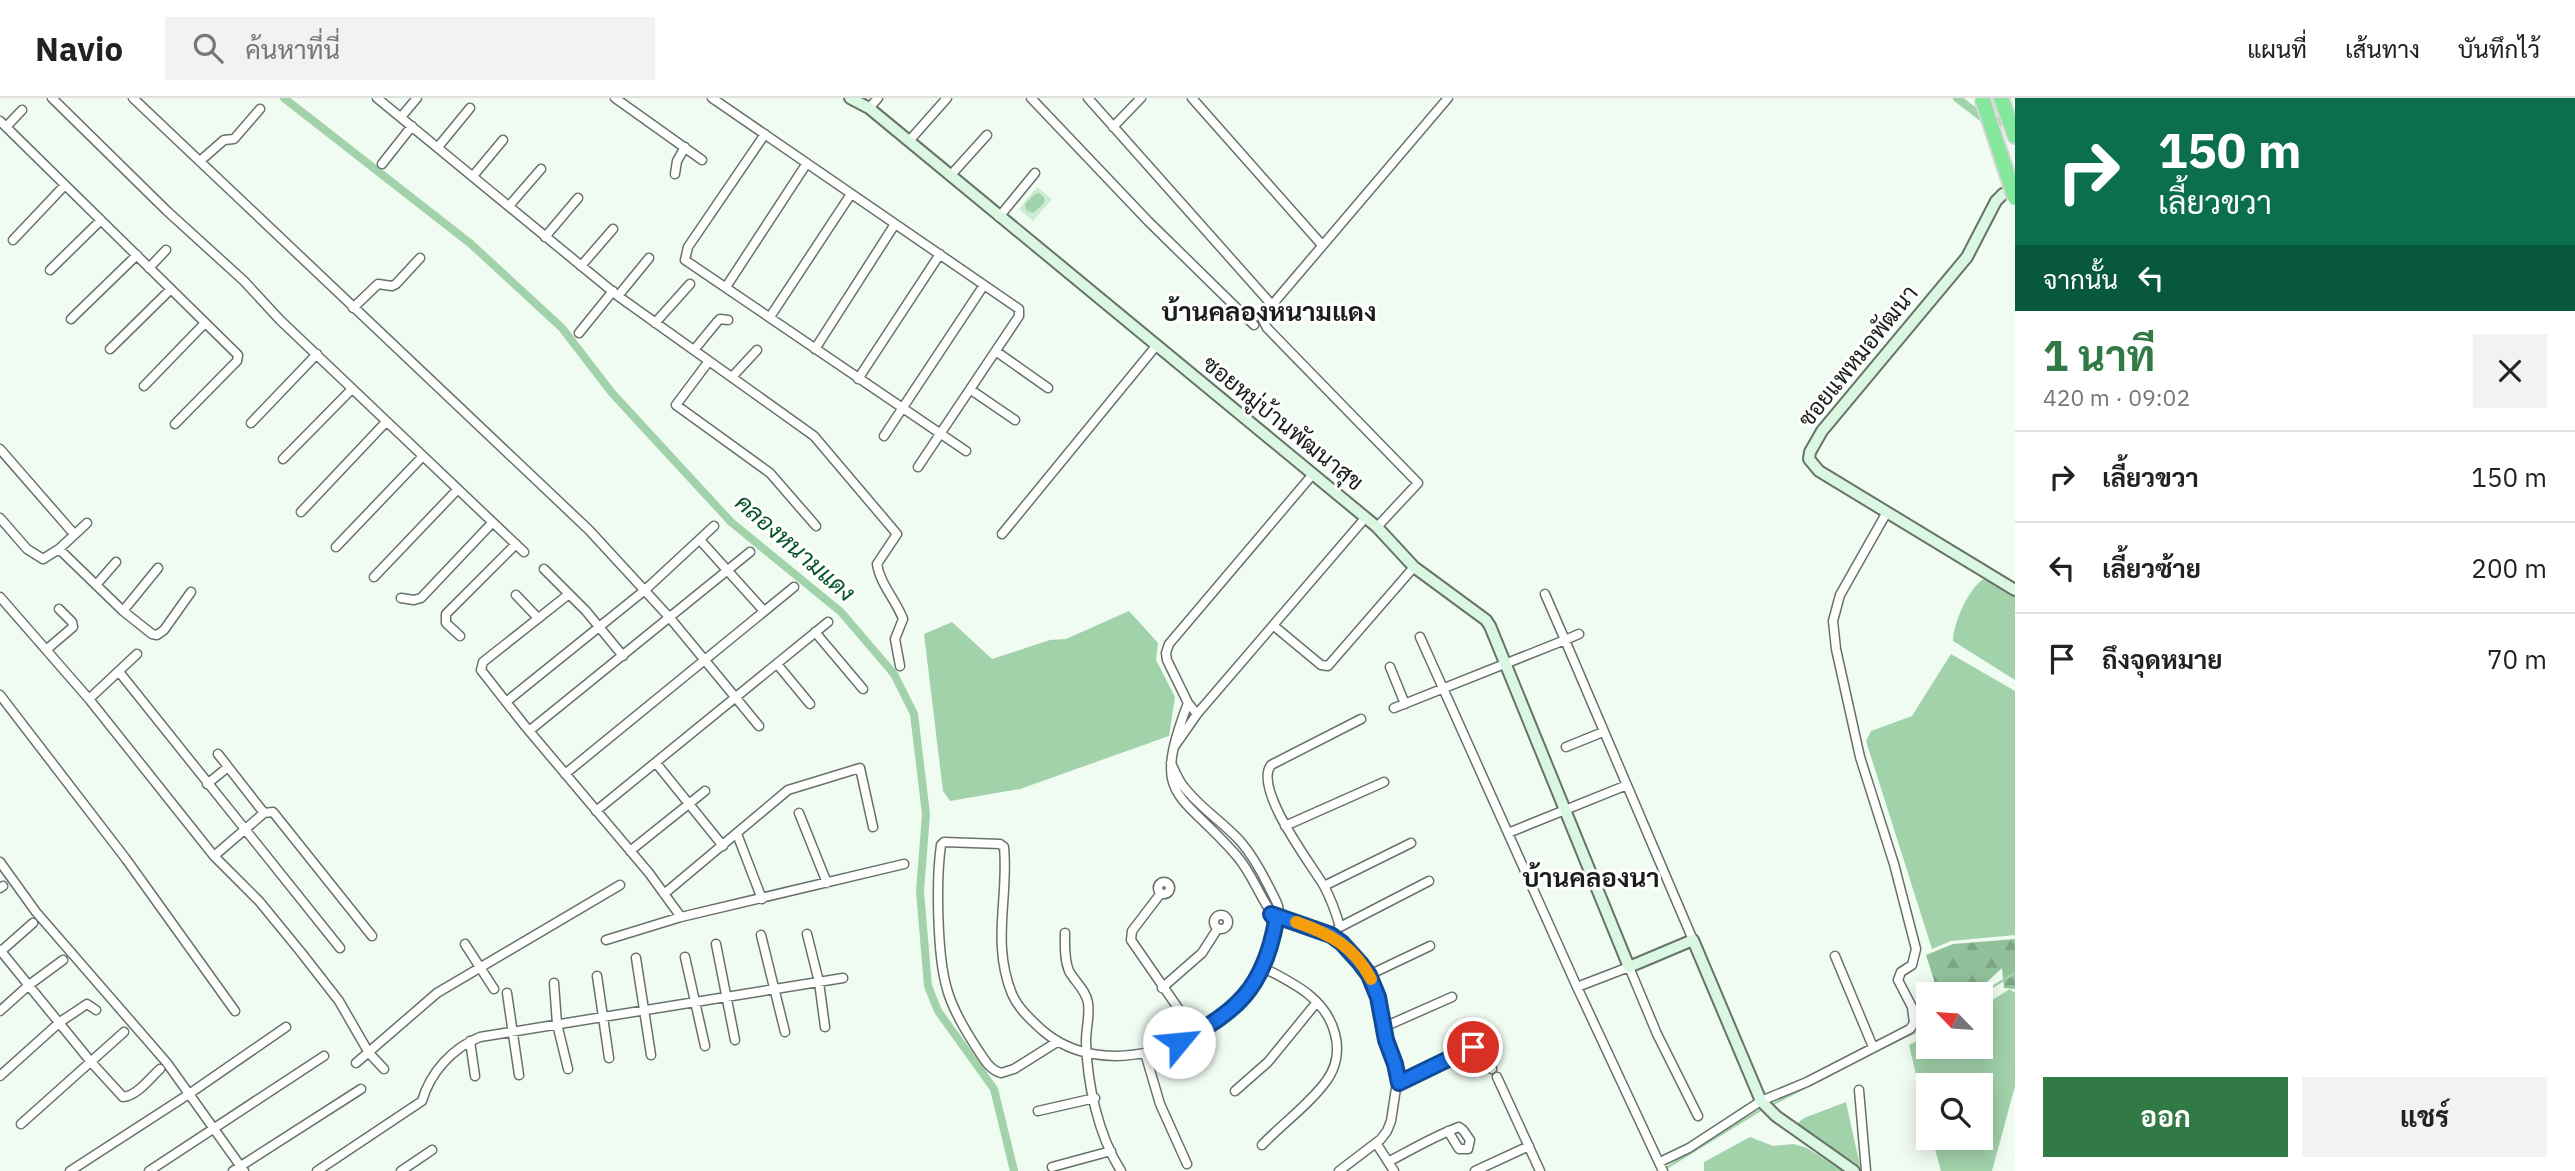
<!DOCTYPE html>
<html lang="th">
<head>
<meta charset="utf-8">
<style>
	body { margin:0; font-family:"IBM Plex Sans",Sarabun,sans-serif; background:#f2f2f2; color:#222; height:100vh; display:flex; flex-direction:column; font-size:26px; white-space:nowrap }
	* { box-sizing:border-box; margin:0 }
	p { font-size:23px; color:#767676 }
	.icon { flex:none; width:38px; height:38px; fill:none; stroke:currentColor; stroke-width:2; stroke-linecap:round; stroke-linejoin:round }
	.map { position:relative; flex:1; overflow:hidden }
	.details { display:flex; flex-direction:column; background:#fff; width:560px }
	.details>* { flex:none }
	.guide { background:#0b6e4f; color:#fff; overflow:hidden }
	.needle { width:46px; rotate:295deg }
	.buttons { position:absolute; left:1916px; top:884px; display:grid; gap:14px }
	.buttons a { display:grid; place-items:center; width:77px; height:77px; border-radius:0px; background:#fff; box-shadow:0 4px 18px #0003; font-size:35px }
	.pin { position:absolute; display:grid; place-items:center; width:60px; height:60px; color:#fff; margin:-30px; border:4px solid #fff; border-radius:50%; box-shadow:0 2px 7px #0007 }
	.me { position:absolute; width:77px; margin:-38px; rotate:62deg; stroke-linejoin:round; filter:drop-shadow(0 0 5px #0008) }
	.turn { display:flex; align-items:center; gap:24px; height:147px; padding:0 28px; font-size:32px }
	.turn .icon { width:91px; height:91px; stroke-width:2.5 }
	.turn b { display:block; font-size:49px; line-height:60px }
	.then { display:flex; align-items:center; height:66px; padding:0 28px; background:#0003; gap:14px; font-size:26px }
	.round { display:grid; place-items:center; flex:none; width:74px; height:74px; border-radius:0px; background:#f2f2f2 }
	.headline { display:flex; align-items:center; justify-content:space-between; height:119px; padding:0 28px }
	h1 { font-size:42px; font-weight:700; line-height:52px; color:#317945 }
	.primary-button { display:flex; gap:14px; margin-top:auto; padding:14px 28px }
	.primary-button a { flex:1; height:80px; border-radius:0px; background:#317945; color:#fff; font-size:28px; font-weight:700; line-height:80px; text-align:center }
	.primary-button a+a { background:#f2f2f2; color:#222 }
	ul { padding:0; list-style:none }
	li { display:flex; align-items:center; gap:21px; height:91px; padding:0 28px; border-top:2px solid #e0e0e0 }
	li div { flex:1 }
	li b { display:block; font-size:26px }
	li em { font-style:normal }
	header { display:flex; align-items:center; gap:42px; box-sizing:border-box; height:98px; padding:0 35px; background:#fff; border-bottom:2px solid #e0e0e0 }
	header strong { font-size:33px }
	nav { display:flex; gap:38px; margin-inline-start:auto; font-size:24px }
	.search { width:490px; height:63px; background:#f2f2f2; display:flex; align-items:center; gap:18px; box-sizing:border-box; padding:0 24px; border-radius:0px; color:#767676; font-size:26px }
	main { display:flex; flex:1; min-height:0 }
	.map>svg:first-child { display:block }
	.forest { fill:url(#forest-firs) }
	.pitch { fill:#cbecd0 }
	.water { fill:#a1d2aa }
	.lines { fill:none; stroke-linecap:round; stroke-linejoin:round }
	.stream { stroke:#a1d2aa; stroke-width:2.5 }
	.canal { stroke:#a1d2aa; stroke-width:8 }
	.street-casing { stroke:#687269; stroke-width:11 }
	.secondary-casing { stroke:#687269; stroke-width:14 }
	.highway-casing { stroke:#d6d6d6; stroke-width:18 }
	.street { stroke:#fff; stroke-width:8 }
	.secondary { stroke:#daf8e1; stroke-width:10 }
	.highway { stroke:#84e79c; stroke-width:14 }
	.highway-bridge-casing { stroke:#d6d6d6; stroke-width:18; stroke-linecap:butt }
	.highway-bridge { stroke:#84e79c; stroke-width:14 }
	.route-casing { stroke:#114b97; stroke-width:18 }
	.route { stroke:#1a73e8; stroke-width:12 }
	.slow { stroke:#f59e0b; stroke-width:12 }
	.labels { text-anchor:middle; stroke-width:6; stroke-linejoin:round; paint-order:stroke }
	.street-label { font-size:23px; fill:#1a1e1a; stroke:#fff }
	.water-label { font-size:24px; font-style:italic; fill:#095727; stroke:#fff }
	.quarter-label { font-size:26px; font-weight:bold; fill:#1a1e1a; stroke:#fff }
</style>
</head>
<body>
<header>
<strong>Navio</strong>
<div class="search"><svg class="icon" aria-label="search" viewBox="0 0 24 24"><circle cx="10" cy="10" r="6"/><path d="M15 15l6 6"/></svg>ค้นหาที่นี่</div>
<nav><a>แผนที่</a><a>เส้นทาง</a><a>บันทึกไว้</a></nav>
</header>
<main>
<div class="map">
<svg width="2015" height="1073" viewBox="0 0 2015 1073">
	<defs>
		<pattern id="forest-firs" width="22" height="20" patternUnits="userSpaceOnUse" patternTransform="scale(1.75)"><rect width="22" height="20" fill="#91c19a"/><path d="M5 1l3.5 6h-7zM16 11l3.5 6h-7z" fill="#7ca584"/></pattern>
	</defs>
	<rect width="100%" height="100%" fill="#f0fbf2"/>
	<!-- forest -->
	<path class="forest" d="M2015,841V891L2004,890L2002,870L1974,896H1935L1934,882L1926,857L1953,846Z"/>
	<!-- pitch -->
	<path class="pitch" d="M1037,89L1052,101L1033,123L1019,111Z"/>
	<!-- water -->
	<path class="water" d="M1039,95L1044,99V105L1033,115L1026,112L1025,106L1035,96Z
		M1984,481L2015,499V582L1953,543C1953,526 1969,489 1984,481Z
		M1129,513L1158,545L1156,562L1175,599L1169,638L1020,691L950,703L943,693L924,536L952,524L992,561L1050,542L1066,541Z
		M1951,556L2015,593V837L1951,843L1932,851L1866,643L1871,633L1912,618Z
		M2010,891L2015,895V988L1992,1073H1941L1932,1040H1981V987H1928V1028L1909,947L1928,937V948H1981V909Z
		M1846,1004L1860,1068L1801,1031L1798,1025L1804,1020Z
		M1750,1039L1773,1048L1794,1046L1807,1050L1843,1073H1704V1064Z"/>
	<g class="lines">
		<!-- stream -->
		<path class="stream" d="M1981,896L2015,875
			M1871,955L1928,928
			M1771,1007L1828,978
			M1663,1072L1762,1011"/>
		<!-- canal -->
		<path class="canal" d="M284,0L471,146L562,230L612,295L731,424L841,514L894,576L914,616L926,716L920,793L928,888L938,913L994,991L1014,1073
			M1957,0L1983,20L2013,26"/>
		<defs>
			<path id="street" d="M52,0L167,113L244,183L280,222L524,454
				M133,0L589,432L670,520L759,628
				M377,0L618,198L814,338L897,436L877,466C880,486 896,502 903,521L895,541L900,568
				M615,0L702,62
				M712,0L1019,211V218L918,369
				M1031,0L1148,123L1254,227
				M1088,0L1272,207
				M1192,0L1322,147
				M869,10L878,0
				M401,19L417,0
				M0,23L238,257L237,263L175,326
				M6,29L22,12
				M1113,29L1141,0
				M765,36L688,149L685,162L966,353
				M909,43L947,0
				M438,49L470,10
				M200,63L224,42L234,41L260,11
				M382,66L412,28
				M675,76L677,63L685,49
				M473,78L503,42
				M950,78L987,37
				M509,108L541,71
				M999,119L1035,75
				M545,139L578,100
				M13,142L65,87
				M581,168L613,131
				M149,170L166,152
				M50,172L101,122
				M726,189L807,65
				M618,198L649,160
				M353,210L378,186L392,188L396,186L420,160
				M770,219L851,96
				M71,221L137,157
				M655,225L690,186
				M579,235L613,193
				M110,251L171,191
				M815,251L895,126
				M694,252L717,224L720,221L728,222
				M997,254L1048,290
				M709,263L676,307L770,375L816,428
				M732,279L757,252
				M858,281L940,156
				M144,288L205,225
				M971,292L1015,322
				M251,325L317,256
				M884,338L984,187
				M0,351L74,436
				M283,361L352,291
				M301,414L386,324
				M0,420L27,451L43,461L59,451L87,425
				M1377,429L1418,385L1267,230L1263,222L1272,207L1448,0
				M1002,436L1156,248
				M700,442L764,513
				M336,449L423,358
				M59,451L123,513L152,536L157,537L164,532L191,494
				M544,471L586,513L623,558
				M374,479L457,392
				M96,487L116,464
				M569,496L483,564L481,572L525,628L649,775L681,819
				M1545,496L1565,542L1579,536
				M516,497L538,520
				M0,499L89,601L214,758L259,803L300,853L339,903L369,955L384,971
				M401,500L414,502L421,500L492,425
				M123,513L158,470
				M1274,528L1321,567L1328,568L1414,469
				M815,534L863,591
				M460,538L446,525V516L516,446
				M1420,539L1577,889L1663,1073
				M46,552L73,529L72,524L59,511
				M777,566L810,606
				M1390,569L1405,606
				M120,575L340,850
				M0,597L126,761L235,913
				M89,601L137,556
				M506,604L645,492L714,428
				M1188,605C1151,702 1178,691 1236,757C1252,775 1259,798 1273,817
				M1394,610L1565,542L1693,842
				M1197,616L1366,419
				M529,633L750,454
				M1174,649L1197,616L1188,605L1167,562L1166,555L1169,546L1313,376
				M1566,649L1603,634
				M218,656L264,715
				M656,665L723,748
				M565,676L794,489
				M207,686L228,669
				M596,713L828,524
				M799,715L827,785
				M1285,728L1384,684
				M1508,735L1627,687
				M737,736L762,801
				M630,753L705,693
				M214,758L264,715L273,714L372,838
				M0,764L36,814L167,965L244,1073
				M1158 790a6 6 0 1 1 12 0a6 6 0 1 1-12 0Z
				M1324,788L1411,745
				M0,790L3,788
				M1161,795L1132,833L1131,842L1196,936
				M664,796L788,692L860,670L873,729
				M1271,816L1323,833L1342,845L1369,877L1378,899L1386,942L1398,977L1391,1023L1387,1033L1381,1041L1339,1073
				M1214 824a7 7 0 1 1 14 0a7 7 0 1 1-14 0Z
				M1340,829C1336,815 1331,801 1324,788C1311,766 1253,691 1271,667L1361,621
				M1338,830L1429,783
				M1065,835C1065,847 1064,861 1069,873C1075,884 1086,892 1088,905C1090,918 1086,930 1086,943C1087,985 1098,1037 1121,1073
				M807,836L819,884L825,929
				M761,837L785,934
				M606,842L681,819L904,766
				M465,846L494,891
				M716,846L735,942
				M0,852L91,964L123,999C137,998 150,980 160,971
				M0,854L33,825
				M1835,858L1873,949
				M685,859L705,948
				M636,860L651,957
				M1369,877L1430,848
				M597,878L609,960
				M554,885L557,926L568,971
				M1577,889L1629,869L1657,936L1698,1018
				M1162,890L1202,855L1218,830
				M507,895L519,977
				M0,913L29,887L63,862
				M1384,929L1452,899
				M470,943L475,978
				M1057,944L1014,971L1001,975C989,972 983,959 976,949C965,932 952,910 947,891C937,858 936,781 941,747L944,744L1000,746L1004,749C1009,799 991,844 1012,896C1018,910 1031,922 1042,932C1103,985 1205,949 1250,892C1259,880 1265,864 1270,849C1274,839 1281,819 1278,808C1276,802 1272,795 1269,789C1261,773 1253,758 1241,744C1223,724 1200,710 1184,689C1178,682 1175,673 1171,665
				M1145,955L1160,1006L1187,1066
				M356,965L437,895L620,787
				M0,978L60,924L87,906L96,912
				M1497,979L1540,1073
				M1399,985L1476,948L1480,950L1492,971
				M1859,992L1866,1073
				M1235,993L1268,964L1317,904
				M1038,1013L1095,1000
				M21,1026L124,934
				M1376,1045L1394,1073
				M1262,1047C1283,1025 1310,1006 1327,982C1337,968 1339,951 1335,936C1326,900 1293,885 1262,869
				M1388,1064C1411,1052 1434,1038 1459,1029L1463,1032L1470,1042L1468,1051H1459L1448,1033
				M1660,1064L1689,1050L1761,1003L1807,984L1910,931L1914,925L1912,909L1898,882L1901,874L1912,867L1916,851L1894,766L1860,659L1836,551L1833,523L1840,497L1887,414
				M1052,1069L1111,1053
				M70,1073L189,996L286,929
				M149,1073L324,958
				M233,1073L361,991
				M317,1073L422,1003C430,975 452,950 480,939L843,880
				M401,1073L432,1052
				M1475,1073L1529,1048"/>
			<path id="secondary" d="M850,0L869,10L1377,429L1414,469L1486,522L1490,528L1629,869L1693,842L1761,1003L1776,1018L1854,1073
				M2015,91L2003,96L1996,103L1967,159L1822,333L1810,354L1809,361L1819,373L2015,492"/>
			<path id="highway" d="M2001,0L2015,38"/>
		</defs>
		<!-- street casing -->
		<use href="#street" class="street-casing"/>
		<!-- secondary casing -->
		<use href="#secondary" class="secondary-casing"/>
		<!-- highway casing -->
		<use href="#highway" class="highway-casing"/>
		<!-- street -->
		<use href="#street" class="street"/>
		<!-- secondary -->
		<use href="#secondary" class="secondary"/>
		<!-- highway -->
		<use href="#highway" class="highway"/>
		<defs>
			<path id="highway-bridge" d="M1982,0L2015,100"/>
		</defs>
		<!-- highway-bridge casing -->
		<use href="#highway-bridge" class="highway-bridge-casing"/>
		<!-- highway-bridge -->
		<use href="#highway-bridge" class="highway-bridge"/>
	</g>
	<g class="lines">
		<defs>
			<path id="route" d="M1179,944C1237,915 1264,889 1276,823L1271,816L1331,837L1342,845L1360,865L1369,877L1378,899L1386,942L1395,966L1399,985L1473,949"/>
		</defs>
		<!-- route casing -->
		<use href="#route" class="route-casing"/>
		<!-- route -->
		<use href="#route" class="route"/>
		<!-- slow -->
		<path class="slow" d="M1296,824C1330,836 1354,848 1371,881"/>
	</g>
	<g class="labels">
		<!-- street labels -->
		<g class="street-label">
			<text transform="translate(1858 258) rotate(-51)" y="8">ซอยแพหมอพัฒนา</text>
			<text transform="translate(1283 325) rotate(39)" y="8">ซอยหมู่บ้านพัฒนาสุข</text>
		</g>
		<!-- water labels -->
		<g class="water-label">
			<text transform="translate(795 450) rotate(41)" y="8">คลองหนามแดง</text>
		</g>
		<!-- quarter labels -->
		<g class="quarter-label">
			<text x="1269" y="223">บ้านคลองหนามแดง</text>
			<text x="1591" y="789">บ้านคลองนา</text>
		</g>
	</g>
</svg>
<div class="buttons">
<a><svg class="needle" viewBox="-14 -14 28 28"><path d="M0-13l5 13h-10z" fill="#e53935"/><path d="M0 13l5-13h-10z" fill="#767676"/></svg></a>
<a><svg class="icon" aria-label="search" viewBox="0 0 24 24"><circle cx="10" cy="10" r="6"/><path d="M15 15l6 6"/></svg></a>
</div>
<div class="pin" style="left:1473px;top:949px;background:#d93025"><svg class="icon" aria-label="arrive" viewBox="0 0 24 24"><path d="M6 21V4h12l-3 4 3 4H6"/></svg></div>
<svg class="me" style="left:1179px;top:944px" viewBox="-20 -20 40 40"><circle r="19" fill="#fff"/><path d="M0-13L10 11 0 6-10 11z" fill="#1a73e8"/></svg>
</div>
<section class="details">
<div class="guide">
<div class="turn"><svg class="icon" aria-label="right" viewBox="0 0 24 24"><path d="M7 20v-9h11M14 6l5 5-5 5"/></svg><div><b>150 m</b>เลี้ยวขวา</div></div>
<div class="then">จากนั้น<svg class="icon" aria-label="left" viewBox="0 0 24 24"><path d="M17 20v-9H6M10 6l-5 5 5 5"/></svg></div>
</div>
<div class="headline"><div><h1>1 นาที</h1><p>420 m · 09:02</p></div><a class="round"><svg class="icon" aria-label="close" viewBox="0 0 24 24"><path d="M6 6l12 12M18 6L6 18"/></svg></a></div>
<ul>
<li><svg class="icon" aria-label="right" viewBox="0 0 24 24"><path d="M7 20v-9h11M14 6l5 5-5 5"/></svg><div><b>เลี้ยวขวา</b></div><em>150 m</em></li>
<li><svg class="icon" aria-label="left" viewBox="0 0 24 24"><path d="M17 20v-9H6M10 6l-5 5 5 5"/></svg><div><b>เลี้ยวซ้าย</b></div><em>200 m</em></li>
<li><svg class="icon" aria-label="arrive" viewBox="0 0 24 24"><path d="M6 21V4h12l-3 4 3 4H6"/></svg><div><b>ถึงจุดหมาย</b></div><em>70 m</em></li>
</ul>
<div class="primary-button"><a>ออก</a><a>แชร์</a></div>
</section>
</main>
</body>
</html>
